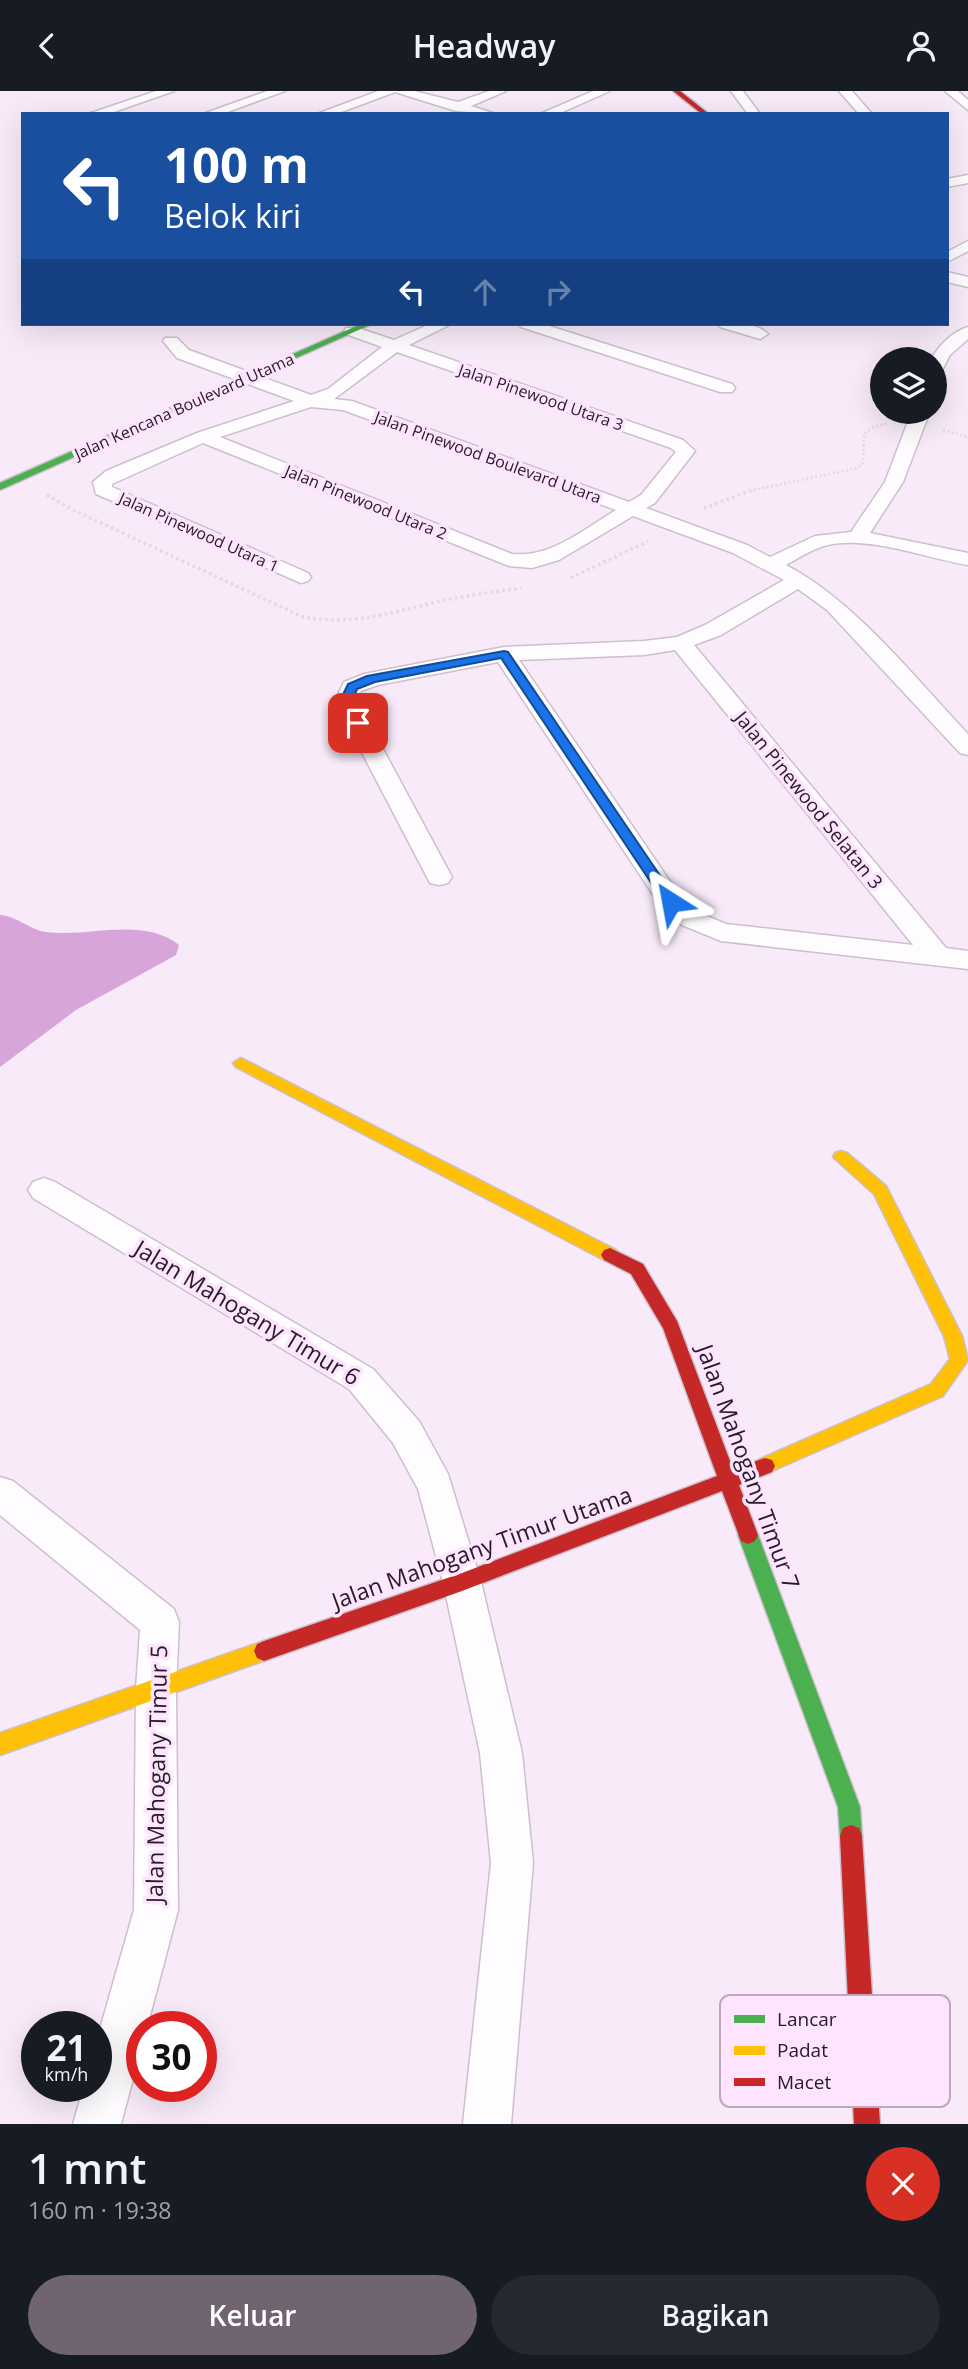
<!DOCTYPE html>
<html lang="id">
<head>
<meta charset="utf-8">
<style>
	body { margin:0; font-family:"Open Sans",sans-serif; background:#242831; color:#f1f3f6; height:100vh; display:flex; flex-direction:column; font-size:26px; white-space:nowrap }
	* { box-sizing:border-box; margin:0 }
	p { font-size:23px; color:#9ea1a6 }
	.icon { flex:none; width:38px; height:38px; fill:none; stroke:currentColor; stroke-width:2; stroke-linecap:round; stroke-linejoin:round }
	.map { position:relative; height:2033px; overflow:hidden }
	.sheet { display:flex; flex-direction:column; background:#171b24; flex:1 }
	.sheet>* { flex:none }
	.top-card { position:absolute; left:21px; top:21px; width:928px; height:214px; border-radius:0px; box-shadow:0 7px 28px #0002; background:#1a4fa0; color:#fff; overflow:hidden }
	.tools { position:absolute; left:870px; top:256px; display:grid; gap:14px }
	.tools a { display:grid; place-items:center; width:77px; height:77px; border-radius:50%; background:#171b24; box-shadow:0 7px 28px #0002; font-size:35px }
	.speed { position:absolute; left:21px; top:1920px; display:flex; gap:14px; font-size:35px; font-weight:700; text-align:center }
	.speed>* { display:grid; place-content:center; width:91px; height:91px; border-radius:50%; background:#171b24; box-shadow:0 7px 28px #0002; line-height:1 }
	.speed small { font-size:18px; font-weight:400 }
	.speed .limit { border:10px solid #d22; background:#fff; color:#111 }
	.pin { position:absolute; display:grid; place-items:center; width:60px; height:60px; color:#fff; margin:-30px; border-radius:14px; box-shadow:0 4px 10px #0006 }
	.me { position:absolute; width:77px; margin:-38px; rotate:326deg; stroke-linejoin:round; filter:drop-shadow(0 0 5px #0008) }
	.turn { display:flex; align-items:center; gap:24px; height:147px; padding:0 28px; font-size:32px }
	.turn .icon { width:91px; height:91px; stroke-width:2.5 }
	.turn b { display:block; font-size:49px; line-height:60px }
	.lanes { display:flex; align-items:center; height:66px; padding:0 28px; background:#0003; justify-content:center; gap:35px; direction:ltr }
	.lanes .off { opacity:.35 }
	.round { display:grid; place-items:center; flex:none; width:74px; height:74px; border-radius:37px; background:#242831 }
	.summary { display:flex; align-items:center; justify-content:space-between; height:119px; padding:0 28px }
	h1 { font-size:42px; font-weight:600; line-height:52px }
	.cta { display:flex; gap:14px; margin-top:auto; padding:14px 28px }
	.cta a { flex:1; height:80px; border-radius:42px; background:#6f646f; color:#fff; font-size:28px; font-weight:600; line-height:80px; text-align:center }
	.cta a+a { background:#242831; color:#f1f3f6 }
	header { display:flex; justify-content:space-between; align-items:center; height:91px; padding:0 28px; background:#171b24; font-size:32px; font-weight:600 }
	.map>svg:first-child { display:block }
	.water { fill:#d7a5d9 }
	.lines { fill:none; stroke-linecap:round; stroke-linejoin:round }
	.street-casing { stroke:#cbc0cc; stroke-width:3 }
	.fast-casing { stroke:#cbc0cc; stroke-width:3 }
	.slow-casing { stroke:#cbc0cc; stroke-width:3 }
	.jam-casing { stroke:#cbc0cc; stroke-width:3 }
	.path-far1 { stroke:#dedbdf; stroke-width:2.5; stroke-dasharray:2 2.5; stroke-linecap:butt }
	.path { stroke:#dedbdf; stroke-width:3.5; stroke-dasharray:2.5 3.5; stroke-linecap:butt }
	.street { fill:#fefcfe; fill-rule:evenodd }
	.fast { fill:#4caf50; fill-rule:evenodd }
	.slow { fill:#ffc107; fill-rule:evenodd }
	.jam { fill:#c62828; fill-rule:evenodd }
	.route { fill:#1a73e8; stroke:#114b97; stroke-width:2 }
	.labels { text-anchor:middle; stroke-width:7; stroke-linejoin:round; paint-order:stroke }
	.far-street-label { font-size:16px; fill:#251c25; stroke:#fee4ff }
	.street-label { font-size:19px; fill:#251c25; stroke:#fee4ff }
	.near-street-label { font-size:23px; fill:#251c25; stroke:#fee4ff }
	.key { fill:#fee4ff; stroke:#bda8be; stroke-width:2 }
	.key-label { font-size:19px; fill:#251c25 }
</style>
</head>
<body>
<header><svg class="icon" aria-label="back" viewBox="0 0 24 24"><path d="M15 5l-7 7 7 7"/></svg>Headway<svg class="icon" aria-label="person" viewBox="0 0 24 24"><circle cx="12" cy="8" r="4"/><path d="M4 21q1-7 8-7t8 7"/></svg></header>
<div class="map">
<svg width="968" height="2033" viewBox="0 0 968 2033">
	<rect width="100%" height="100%" fill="#f8eaf9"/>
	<!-- water -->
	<path class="water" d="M0,824C17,825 30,839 46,841C89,847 142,825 179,854L176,864L76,919L0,976Z"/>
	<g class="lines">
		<defs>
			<path id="street" d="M156,0H174L108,23H88Z
				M267,0H285L222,23H203Z
				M378,0H414L458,11L489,0H506L471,15L496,23L456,20L395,1L336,23H317Z
				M593,0H610L558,23H540Z
				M731,0H743L760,23H748Z
				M839,0H852L872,23H859Z
				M945,0H958L968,9V19Z
				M968,84V92L947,96V88Z
				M968,150V160L947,171V161Z
				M947,181L968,186V196L947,191Z
				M430,233H451L409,254L683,349L695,360L655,412L646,417L747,454L770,466L815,445L851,441L885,391L912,320H930L903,391L870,442L968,462V474C925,467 866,443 824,455C811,459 798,467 786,474C855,510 914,586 968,643V664L960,662L827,519L798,498L721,544L694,554L946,857L968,860V878L721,850L682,834L662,817L498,571L378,594L361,600L357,610L452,786L448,792L439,794L430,792L335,610L344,591L364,583L504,556L644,550L677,546L705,534L784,489L733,462L633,425L559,469L532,477L509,475L203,352L112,393V396L308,482L311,486L308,490L301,492L96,403L93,391L106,380L197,342L294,310L177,267L163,250L165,247H177L189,259L311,304L328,298L382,256L346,243L344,240L346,237H358L394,249ZM397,261L671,357L676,361L641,404L629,411L352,310L334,308ZM311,316L343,319L616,419C584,438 551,467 512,463L220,346ZM675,559L913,854L726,833L700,822L680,805L519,569L644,564Z
				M519,233H543L732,293L735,297L732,301H720L521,236Z
				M718,233C734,232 756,231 768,243L760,248L720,236Z
				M968,236V248L950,264L940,283L934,284V268H931C940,254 951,241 968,236Z
				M44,1087L55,1091L373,1278L419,1330L448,1383L481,1491L522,1662L533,1772L511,2033H463L491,1772L480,1662L443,1491L418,1398L393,1352L349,1298L33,1107L28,1099L33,1091Z
				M0,1386L13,1390L174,1518L179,1531L176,1598L178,1819L147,1936H142V1954L121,2033H73L84,1995H96V1952L134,1819L136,1598L140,1539L0,1424Z"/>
			<path id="fast" d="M361,233H372L0,399V392Z
				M748,1435L755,1438L758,1444L860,1716L862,1745L859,1753L851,1756L843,1753L840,1745L838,1716L738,1444L741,1438Z"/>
			<path id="slow" d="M241,967L616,1159L619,1164L616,1169L610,1171L604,1169L236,976L233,972Z
				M841,1060L847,1062L886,1095L962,1245L968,1269L943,1305L765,1383L758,1381L755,1375L758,1369L931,1293L950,1268L944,1245L874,1103L833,1066L835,1062Z
				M264,1550L271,1553L274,1560L271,1567L0,1664V1642Z"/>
			<path id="jam" d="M673,0H680L709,23H702Z
				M610,1157L643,1173L677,1230L733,1378L765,1367L772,1369L775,1375L772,1381L739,1394L758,1444L755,1450L748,1453L741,1450L722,1400L462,1500L264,1570L257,1567L254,1560L257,1553L264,1550L462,1482L717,1385L663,1237L631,1183L604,1169L601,1164L604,1159Z
				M851,1734L859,1737L862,1745L880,2033H854L840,1745L843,1737Z"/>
		</defs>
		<!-- street casing -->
		<use href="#street" class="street-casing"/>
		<!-- fast casing -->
		<use href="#fast" class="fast-casing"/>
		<!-- slow casing -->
		<use href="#slow" class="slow-casing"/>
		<!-- jam casing -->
		<use href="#jam" class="jam-casing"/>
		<!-- path-far1 -->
		<path class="path-far1" d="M943,339L968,346
			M749,400L858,377L863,372L864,343L873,336L889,332"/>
		<!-- path -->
		<path class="path" d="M47,404L71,418L303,526C352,535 394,521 441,510C467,504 494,501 521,497
			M704,417L755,398
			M571,487L648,450"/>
		<!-- street -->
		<use href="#street" class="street"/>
		<!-- fast -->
		<use href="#fast" class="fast"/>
		<!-- slow -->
		<use href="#slow" class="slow"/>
		<!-- jam -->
		<use href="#jam" class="jam"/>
	</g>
	<!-- route -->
	<path class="route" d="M504,560L508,561L676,808V814H666L501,567L375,591L357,598L352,610L364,632L362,634H353L340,610L348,593L367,585Z"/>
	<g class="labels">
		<!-- far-street labels -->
		<g class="far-street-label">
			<text transform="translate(541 306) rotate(19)" y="6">Jalan Pinewood Utara 3</text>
			<text transform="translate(184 315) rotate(-24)" y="6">Jalan Kencana Boulevard Utama</text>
			<text transform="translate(488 366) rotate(20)" y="6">Jalan Pinewood Boulevard Utara</text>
			<text transform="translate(366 411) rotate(22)" y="6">Jalan Pinewood Utara 2</text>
			<text transform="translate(199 441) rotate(24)" y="6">Jalan Pinewood Utara 1</text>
		</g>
		<!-- street labels -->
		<g class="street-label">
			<text transform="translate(809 709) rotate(51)" y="7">Jalan Pinewood Selatan 3</text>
		</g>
		<!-- near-street labels -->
		<g class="near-street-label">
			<text transform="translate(247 1222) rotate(31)" y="8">Jalan Mahogany Timur 6</text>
			<text transform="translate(748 1376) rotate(70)" y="8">Jalan Mahogany Timur 7</text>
			<text transform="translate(482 1457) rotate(-20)" y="8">Jalan Mahogany Timur Utama</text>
			<text transform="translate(157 1683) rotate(-89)" y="8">Jalan Mahogany Timur 5</text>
		</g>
	</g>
	<!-- legend -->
	<rect x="720" y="1904" width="230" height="112" rx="10" class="key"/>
	<rect x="734" y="1924" width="31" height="8" fill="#4caf50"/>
	<rect x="734" y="1955" width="31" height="9" fill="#ffc107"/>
	<rect x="734" y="1987" width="31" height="8" fill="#c62828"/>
	<g class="key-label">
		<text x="777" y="1935">Lancar</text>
		<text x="777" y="1966">Padat</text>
		<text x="777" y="1998">Macet</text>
	</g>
</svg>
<div class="tools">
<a><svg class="icon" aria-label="layers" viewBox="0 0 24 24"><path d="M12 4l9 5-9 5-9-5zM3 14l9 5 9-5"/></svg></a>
</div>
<div class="speed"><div>21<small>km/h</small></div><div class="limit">30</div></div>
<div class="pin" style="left:358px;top:632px;background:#d93025"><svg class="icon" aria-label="arrive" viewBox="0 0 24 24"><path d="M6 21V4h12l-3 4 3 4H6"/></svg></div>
<svg class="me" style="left:671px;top:811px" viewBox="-20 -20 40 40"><path d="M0-17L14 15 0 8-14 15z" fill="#1a73e8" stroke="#fff" stroke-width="4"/></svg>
<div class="top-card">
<div class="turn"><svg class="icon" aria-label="left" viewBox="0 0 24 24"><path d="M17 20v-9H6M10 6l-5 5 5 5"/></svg><div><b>100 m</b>Belok kiri</div></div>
<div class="lanes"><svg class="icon" aria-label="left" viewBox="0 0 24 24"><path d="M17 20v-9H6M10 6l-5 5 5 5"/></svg><svg class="icon off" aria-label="ahead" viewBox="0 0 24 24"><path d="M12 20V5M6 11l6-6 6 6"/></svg><svg class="icon off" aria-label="right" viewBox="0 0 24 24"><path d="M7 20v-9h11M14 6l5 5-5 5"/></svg></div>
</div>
</div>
<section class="sheet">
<div class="summary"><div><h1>1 mnt</h1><p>160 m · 19:38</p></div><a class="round" style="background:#d93025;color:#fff"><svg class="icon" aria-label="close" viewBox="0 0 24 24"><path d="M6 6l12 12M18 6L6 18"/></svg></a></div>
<div class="cta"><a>Keluar</a><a>Bagikan</a></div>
</section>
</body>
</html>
